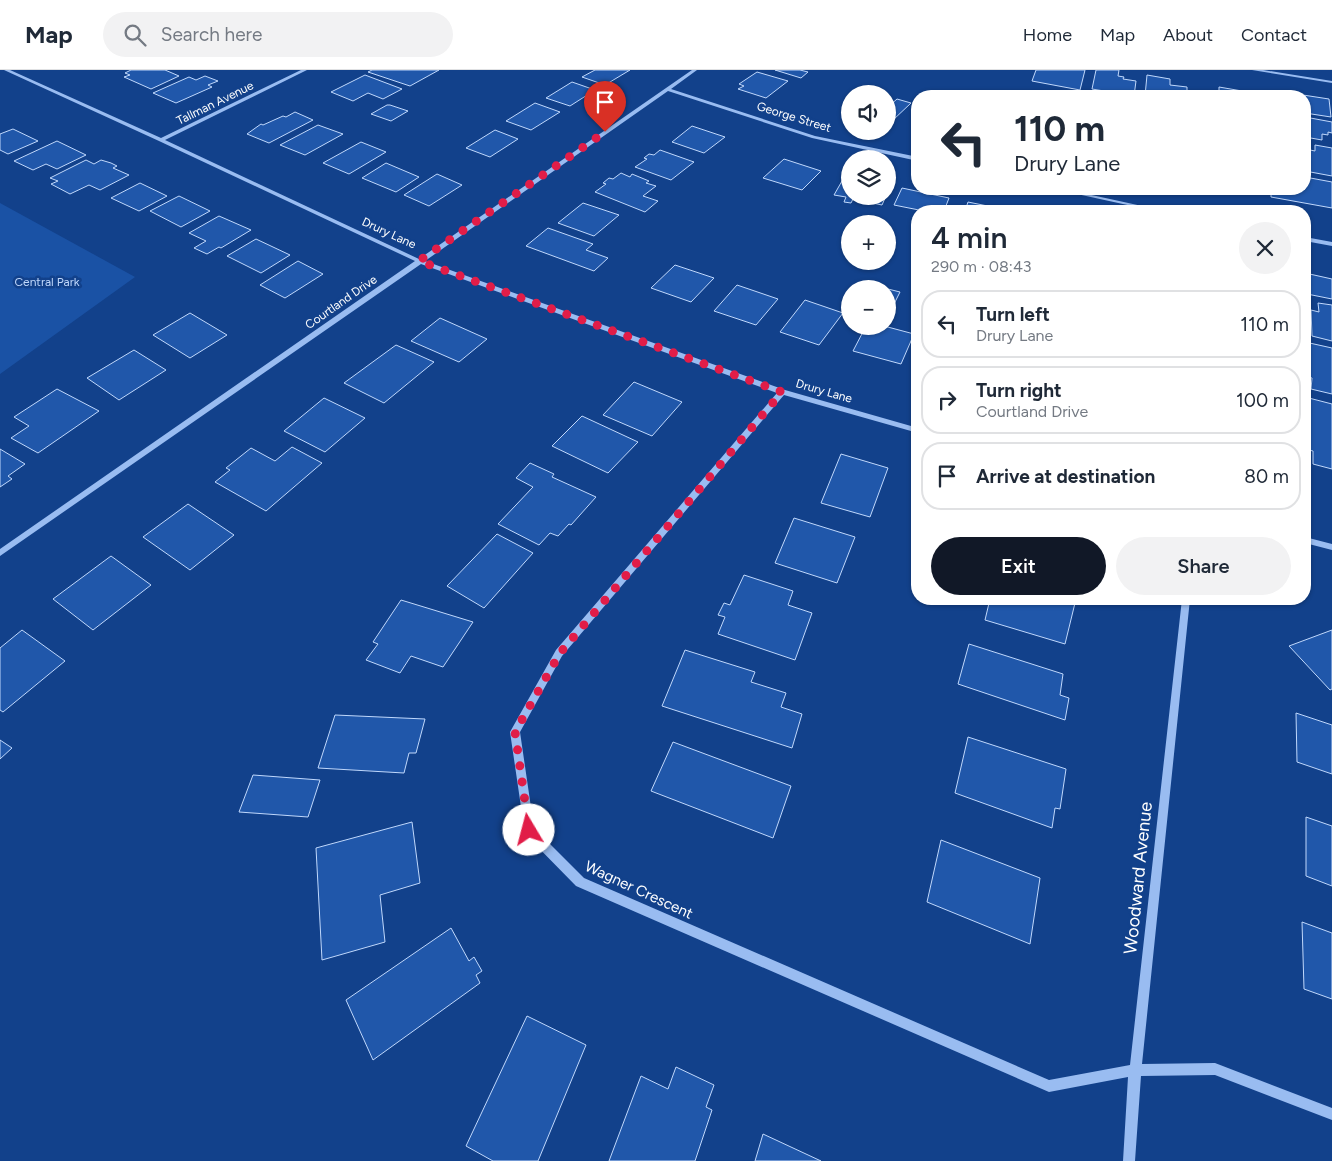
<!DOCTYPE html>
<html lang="en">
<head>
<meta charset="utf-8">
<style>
	body { margin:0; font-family:Figtree,sans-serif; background:#f2f2f3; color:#1f2937; height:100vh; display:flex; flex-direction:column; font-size:19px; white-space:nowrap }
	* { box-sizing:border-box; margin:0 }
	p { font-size:16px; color:#747a83 }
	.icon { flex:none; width:28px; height:28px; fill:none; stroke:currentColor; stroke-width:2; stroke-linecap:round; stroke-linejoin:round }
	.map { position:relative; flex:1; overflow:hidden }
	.drawer { position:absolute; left:911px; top:135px; width:400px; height:400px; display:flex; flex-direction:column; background:#fff; border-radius:20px; box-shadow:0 1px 4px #0004 }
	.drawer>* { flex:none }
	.top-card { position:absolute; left:911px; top:20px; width:400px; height:105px; border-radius:20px; box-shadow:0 1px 4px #0004; background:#fff; color:#1f2937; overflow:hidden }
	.controls { position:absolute; left:841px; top:15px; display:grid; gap:10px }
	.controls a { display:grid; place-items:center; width:55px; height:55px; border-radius:50%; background:#fff; box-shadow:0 1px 4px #0004; font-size:25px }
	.pin { position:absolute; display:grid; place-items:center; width:42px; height:42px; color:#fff; margin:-51px -21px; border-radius:50% 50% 50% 0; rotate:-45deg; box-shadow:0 0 5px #0007 }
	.pin .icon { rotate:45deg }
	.me { position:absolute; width:55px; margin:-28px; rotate:352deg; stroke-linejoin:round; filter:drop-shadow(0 0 4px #0008) }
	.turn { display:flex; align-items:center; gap:18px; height:105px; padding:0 20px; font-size:22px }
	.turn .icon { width:65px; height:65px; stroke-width:2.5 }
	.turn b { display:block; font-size:35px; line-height:42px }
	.round { display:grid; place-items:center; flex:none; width:52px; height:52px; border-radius:26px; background:#f2f2f3 }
	.overview { display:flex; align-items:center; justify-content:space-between; height:85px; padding:0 20px }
	h1 { font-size:30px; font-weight:600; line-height:38px }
	.action { display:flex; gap:10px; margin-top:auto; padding:10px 20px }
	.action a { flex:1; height:58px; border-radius:30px; background:#111827; color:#fff; font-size:20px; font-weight:600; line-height:58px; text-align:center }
	.action a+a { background:#f2f2f3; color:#1f2937 }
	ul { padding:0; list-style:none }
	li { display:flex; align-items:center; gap:15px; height:68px; margin:0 10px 8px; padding:0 10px; border:2px solid #e0e1e3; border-radius:20px }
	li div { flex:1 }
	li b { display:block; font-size:19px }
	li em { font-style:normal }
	header { display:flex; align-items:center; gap:30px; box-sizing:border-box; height:70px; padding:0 25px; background:#fff; border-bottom:1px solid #e0e1e3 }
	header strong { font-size:24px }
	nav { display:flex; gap:28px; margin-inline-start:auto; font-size:18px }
	.search { width:350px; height:45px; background:#f2f2f3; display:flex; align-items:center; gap:12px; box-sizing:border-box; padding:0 18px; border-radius:28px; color:#747a83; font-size:19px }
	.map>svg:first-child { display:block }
	.green { fill:#1a52a5 }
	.building { fill:#2057aa; stroke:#c0d8fc }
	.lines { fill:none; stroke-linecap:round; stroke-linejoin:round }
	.minor { fill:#99bcf1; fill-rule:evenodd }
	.route { stroke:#e11d48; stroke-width:9; stroke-dasharray:0 16.2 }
	.labels { text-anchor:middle; stroke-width:5; stroke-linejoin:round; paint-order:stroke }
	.far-street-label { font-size:12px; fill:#fff; stroke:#12418b }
	.far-park-label { font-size:12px; fill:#c0d8fc; stroke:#12418b }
	.street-label { font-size:15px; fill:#fff; stroke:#12418b }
	.near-street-label { font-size:18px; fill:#fff; stroke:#12418b }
</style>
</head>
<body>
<header>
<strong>Map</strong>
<div class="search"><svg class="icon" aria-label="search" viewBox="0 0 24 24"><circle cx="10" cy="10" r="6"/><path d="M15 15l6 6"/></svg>Search here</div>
<nav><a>Home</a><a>Map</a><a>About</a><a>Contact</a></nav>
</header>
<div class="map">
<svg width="1332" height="1091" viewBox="0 0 1332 1091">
	<rect width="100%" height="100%" fill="#12418b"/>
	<!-- green -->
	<path class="green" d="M0,133L135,207L0,304Z"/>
	<!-- building -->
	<path class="building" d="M131,0H165L179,6L151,19L124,7L130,5L125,3Z
		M372,0H439L410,16L368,2Z
		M595,0H630L605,15L582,7Z
		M775,0H800L808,2L801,8Z
		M1036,0H1085L1080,20L1032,11Z
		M1096,0H1119L1118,6L1124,7L1123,9L1136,11L1134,26L1104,23V21L1092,19Z
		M757,2L788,11L766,28L738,19L744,16L739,14Z
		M365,5L402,19L383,29L368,23L353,31L331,22Z
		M1147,5L1170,9V15L1187,17V26H1145Z
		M205,6L218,11L208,15L212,17L176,33L153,23L189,7L196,10Z
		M572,12L595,20L570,36L546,28Z
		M1219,17L1242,21V26H1194H1199L1200,22L1219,23Z
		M1277,21L1329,29L1331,47L1305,43V26H1277Z
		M897,29L911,33L892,51L888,50V35L889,36Z
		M535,33L560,42L531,60L506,51Z
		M387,35H390L408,41L391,51L371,44Z
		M295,42L313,50L269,73L247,64L261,54L263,55L283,46L286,47Z
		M1305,47L1332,52V63L1328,62V65L1322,64V70L1305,67Z
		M318,55L343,64L305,85L280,75Z
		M692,56L725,67L704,83L672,72Z
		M13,59L38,71L8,84L0,80V64Z
		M495,60L518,69L490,87L466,78Z
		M57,71L86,85L57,99L46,94L33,100L14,91Z
		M361,72L386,82L349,104L323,93Z
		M1315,75L1332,78V106L1305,101V79L1315,81Z
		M660,80L694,92L671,110L635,97L647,89L644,88L649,84L654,85Z
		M784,89L821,101L802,120L763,108Z
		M86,90L94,94L101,90L111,93L117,96L113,98L129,105L100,120L89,115L70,124L51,114L58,111L50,108Z
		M386,93L419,107L396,122L362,108Z
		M621,103L630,107L632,104L649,111L646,113L656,116L643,126L658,131L645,142L595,122L606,114L603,113L609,108L613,109Z
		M437,104L462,115L429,136L404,125Z
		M846,104L850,105V126H886L882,135L853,129L851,133L844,132L846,127L834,125Z
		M1305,107L1332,112V138L1271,127V119H1305Z
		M140,113L167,126L139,141L111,128Z
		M902,118L949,128L944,141H924L894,135Z
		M179,126L210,141L181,157L150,141Z
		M968,132L1012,141H965Z
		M583,133L619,145L594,166L558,153Z
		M219,146L251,160L221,178L219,177L207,184L194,178L206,171L189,163Z
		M548,158L593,174L586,180L608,188L594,201L526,176Z
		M256,169L290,185L261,203L227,186Z
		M298,191L323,204L285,228L260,215Z
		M675,195L714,208L691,232L651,218Z
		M1305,203L1332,209V229L1307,224Z
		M737,215L778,229L756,255L714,241Z
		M888,219L900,222L890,242L888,241Z
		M805,230L843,243L819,275L780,262Z
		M1318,233L1332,235V271L1312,266L1311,240L1319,242Z
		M190,243L227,265L190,288L153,265Z
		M440,248L487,269L459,292L411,271Z
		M866,256H884L914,264L901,294L853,281Z
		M1305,272L1332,278V324L1311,319L1312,308L1305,306Z
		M396,275L434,292L384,333L344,313Z
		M134,280L166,300L119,330L87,308Z
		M634,312L682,332L652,366L603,345Z
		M57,319L99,341L38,383L11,368L29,356L14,347Z
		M1305,327L1332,334V399L1313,394V381L1305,379Z
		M324,328L365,348L325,382L284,361Z
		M582,346L638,372L608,403L552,376Z
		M292,377L322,393L266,441L215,412L230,400L226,398L251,378L275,391Z
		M0,379L25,394L8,406L12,409L0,417Z
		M841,384L888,398L870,447L821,433Z
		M530,393L554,404L552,407L596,427L571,455L569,454L558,466L550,463L539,475L498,454L533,417L516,408Z
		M188,434L234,465L190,500L143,467Z
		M794,448L855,467L837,513L775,493Z
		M497,464L533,483L484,538L447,516Z
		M111,486L151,515L93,560L53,529Z
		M744,505L793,521L788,535L812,543L795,590L718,564L725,547L718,545L724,533L730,535Z
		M990,529H1060L1075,533L1065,574L985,550Z
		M401,530L473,552L443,597L411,586L400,603L366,590L378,574L373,572Z
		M22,560L65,591L3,642L0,640V578Z
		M1332,560V619L1330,620L1289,576Z
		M969,574L1063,604L1060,625L1069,628L1065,650L958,614Z
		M685,580L755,602L751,612L786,623L781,637L802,644L792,678L662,636Z
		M1296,643L1332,655V704L1297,692Z
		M335,645L425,649L416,683H409L404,703L318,698Z
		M968,667L1066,699L1060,739L1055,738L1052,758L955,723Z
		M0,670L12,678L0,689Z
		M673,672L791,716L773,768L651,721Z
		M253,705L320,710L308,747L239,742Z
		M1306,747L1332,756V816L1306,806Z
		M412,752L420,813L380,825L385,872L322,890L316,778Z
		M941,770L1040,808L1030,874L927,832Z
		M1302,852L1332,863V929L1304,919Z
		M451,858L469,891L474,887L482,901L476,905L480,913L373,990L346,930Z
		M527,946L586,975L538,1091H493L466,1076Z
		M676,997L714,1015L706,1037L712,1040L695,1091H609L641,1006L668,1019Z
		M763,1064L821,1091H755Z"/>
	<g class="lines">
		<!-- minor -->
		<path class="minor" d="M4,0H10L161,68L301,0H307L165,70L419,189L692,0H697L671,19L815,66L918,87V91L812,68L668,21L425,191L785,320L918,358V363L784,325L562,586L520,662L534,758L584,808L1049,1010L1130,995L1182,529H1190L1142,994L1215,993L1332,1038V1050L1215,1005L1141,1006L1135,1091H1123L1128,1007L1049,1022L576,816L525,764L510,662L556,580L777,323L421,194L0,486V479L415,191L159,71Z
			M1252,0H1263L1332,11V13Z
			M1054,119H1064L1165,141H1155Z
			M1305,167L1332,172V176L1305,171Z
			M1305,467L1332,474V480L1305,473Z"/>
	</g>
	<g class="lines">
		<!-- route -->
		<path class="route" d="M529,760L515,662L560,583L782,322L419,191L605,62"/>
	</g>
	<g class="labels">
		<!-- far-street labels -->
		<g class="far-street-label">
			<text transform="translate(215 33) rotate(-26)" y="4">Tallman Avenue</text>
			<text transform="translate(794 47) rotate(17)" y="4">George Street</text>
			<text transform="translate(389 163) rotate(25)" y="4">Drury Lane</text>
			<text transform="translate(341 232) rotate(-35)" y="4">Courtland Drive</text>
			<text transform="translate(824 321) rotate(16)" y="4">Drury Lane</text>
		</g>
		<!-- far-park labels -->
		<g class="far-park-label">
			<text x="47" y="216">Central Park</text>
		</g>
		<!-- street labels -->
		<g class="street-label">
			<text transform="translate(639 820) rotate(25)" y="5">Wagner Crescent</text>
		</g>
		<!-- near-street labels -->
		<g class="near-street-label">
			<text transform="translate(1138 808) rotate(-84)" y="6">Woodward Avenue</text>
		</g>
	</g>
</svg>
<div class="controls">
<a><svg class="icon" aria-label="sound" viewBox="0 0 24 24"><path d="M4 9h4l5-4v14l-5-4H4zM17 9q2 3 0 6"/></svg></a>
<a><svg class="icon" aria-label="layers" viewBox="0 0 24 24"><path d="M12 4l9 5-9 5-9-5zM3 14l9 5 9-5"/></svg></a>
<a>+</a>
<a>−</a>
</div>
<div class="pin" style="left:605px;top:62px;background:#d93025"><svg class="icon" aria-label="arrive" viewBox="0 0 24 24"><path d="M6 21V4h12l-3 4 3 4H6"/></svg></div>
<svg class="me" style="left:529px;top:760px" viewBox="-20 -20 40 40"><circle r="19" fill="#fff"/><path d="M0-13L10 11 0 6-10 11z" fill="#e11d48"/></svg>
<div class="top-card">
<div class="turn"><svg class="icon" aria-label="left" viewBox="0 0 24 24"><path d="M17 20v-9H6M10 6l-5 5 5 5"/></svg><div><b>110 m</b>Drury Lane</div></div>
</div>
<section class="drawer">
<div class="overview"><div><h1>4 min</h1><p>290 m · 08:43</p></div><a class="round"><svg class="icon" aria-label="close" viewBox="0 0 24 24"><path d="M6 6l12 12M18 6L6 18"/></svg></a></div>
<ul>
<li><svg class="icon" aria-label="left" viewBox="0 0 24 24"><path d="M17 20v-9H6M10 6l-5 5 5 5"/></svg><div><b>Turn left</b><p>Drury Lane</p></div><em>110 m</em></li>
<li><svg class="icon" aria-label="right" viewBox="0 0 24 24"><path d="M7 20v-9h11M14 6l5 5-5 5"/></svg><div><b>Turn right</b><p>Courtland Drive</p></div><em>100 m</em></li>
<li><svg class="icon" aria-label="arrive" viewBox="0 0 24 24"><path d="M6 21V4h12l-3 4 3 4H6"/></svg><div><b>Arrive at destination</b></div><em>80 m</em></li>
</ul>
<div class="action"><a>Exit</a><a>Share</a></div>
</section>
</div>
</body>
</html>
